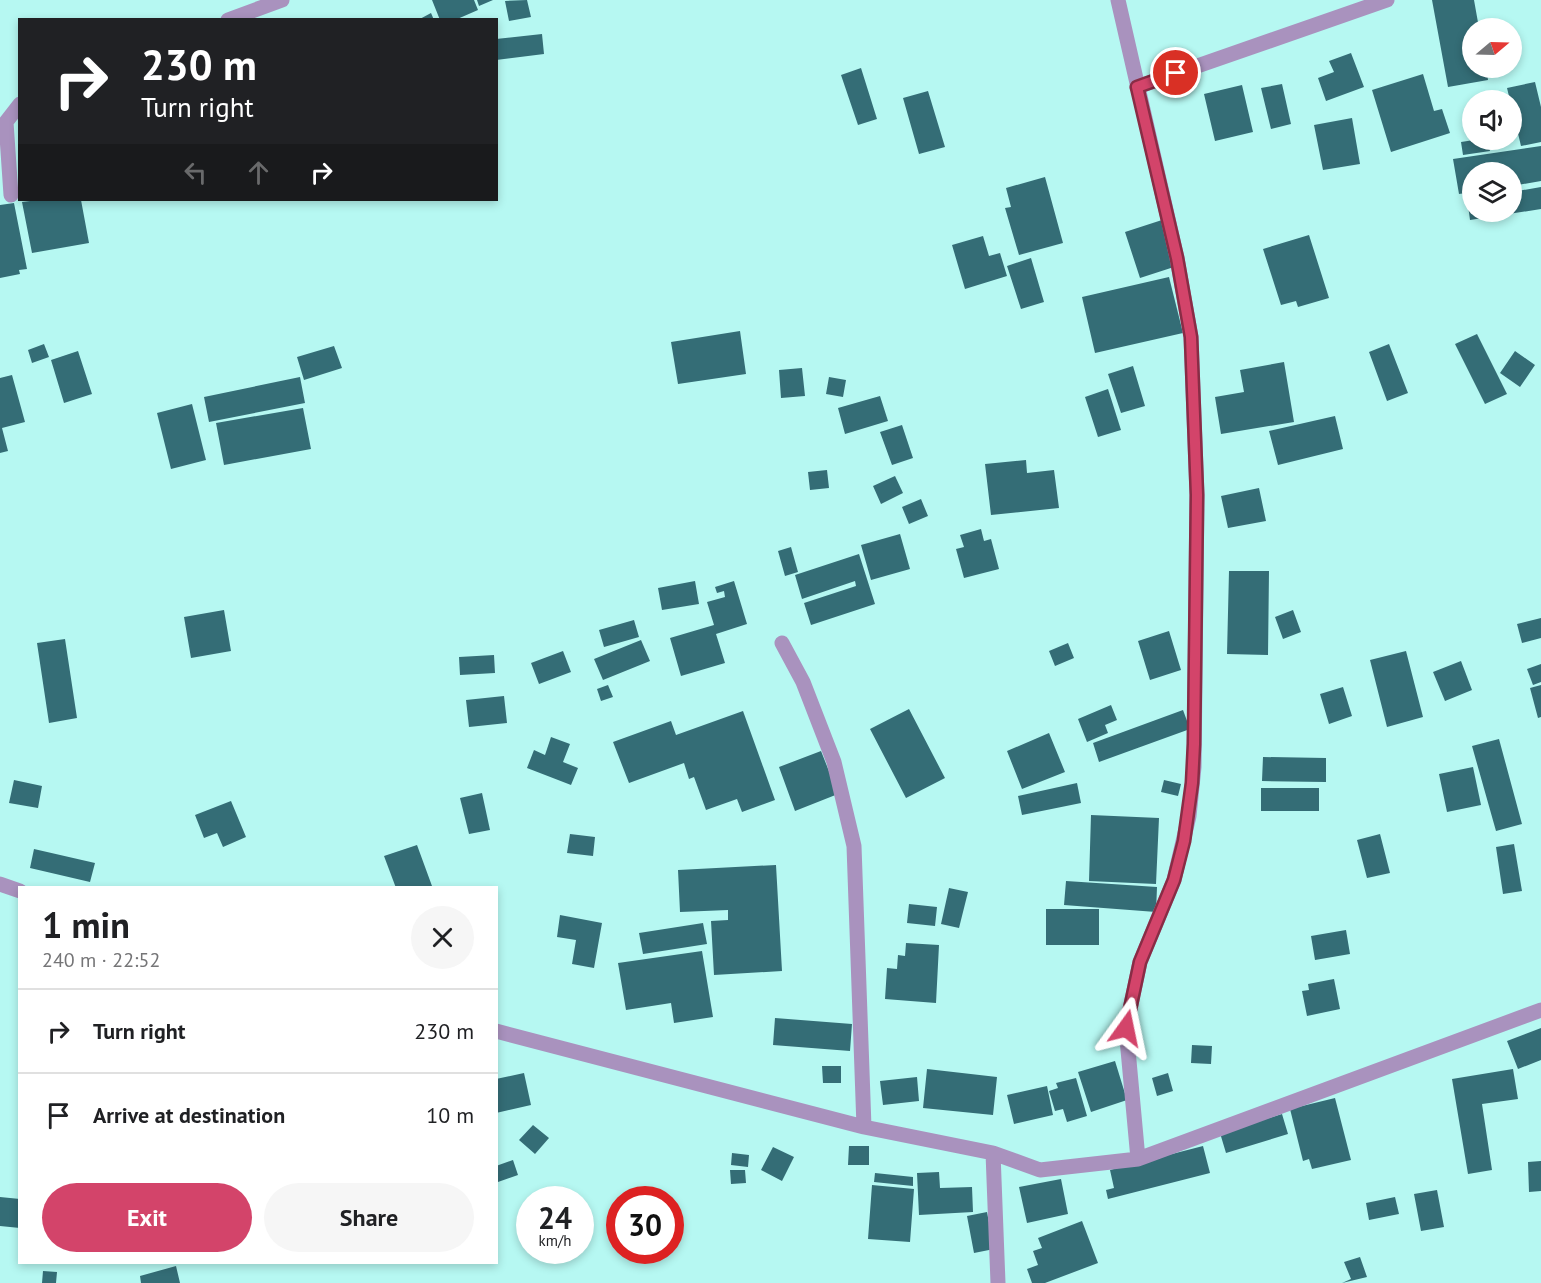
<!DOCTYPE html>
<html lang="en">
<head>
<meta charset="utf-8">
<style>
	body { margin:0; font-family:"PT Sans",sans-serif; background:#f6f6f6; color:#202124; height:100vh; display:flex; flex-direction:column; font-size:22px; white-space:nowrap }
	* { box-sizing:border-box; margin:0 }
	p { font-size:20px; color:#757577 }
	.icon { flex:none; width:33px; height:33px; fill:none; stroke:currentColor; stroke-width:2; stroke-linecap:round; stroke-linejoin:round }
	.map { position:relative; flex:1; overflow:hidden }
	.details { position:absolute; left:18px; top:886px; width:480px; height:378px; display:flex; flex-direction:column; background:#fff; border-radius:0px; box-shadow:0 3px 9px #0003 }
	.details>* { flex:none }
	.top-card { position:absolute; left:18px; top:18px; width:480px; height:183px; border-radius:0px; box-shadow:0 3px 9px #0003; background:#202124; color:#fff; overflow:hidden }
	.needle { width:39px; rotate:71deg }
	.controls { position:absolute; left:1462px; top:18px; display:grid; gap:12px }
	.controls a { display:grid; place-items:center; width:60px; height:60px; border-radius:50%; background:#fff; box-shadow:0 3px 9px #0003; font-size:30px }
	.speed { position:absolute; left:516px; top:1186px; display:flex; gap:12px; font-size:30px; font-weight:700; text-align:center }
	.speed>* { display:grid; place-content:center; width:78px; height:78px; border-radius:50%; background:#fff; box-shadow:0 3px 9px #0003; line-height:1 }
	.speed small { font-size:15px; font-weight:400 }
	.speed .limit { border:9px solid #d22; background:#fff; color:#111 }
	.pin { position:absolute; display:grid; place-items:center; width:51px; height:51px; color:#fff; margin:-26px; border:3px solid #fff; border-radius:50%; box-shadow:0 2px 6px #0007 }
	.me { position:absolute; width:66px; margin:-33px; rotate:12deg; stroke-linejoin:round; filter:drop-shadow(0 0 4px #0008) }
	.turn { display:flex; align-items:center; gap:21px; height:126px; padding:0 24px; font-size:27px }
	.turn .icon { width:78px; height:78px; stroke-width:2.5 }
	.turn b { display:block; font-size:42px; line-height:51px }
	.lanes { display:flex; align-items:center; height:57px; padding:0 24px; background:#0003; justify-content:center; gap:30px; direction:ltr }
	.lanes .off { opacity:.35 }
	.round { display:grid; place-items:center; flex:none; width:63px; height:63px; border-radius:32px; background:#f6f6f6 }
	.overview { display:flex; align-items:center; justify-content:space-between; height:102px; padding:0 24px }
	h1 { font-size:36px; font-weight:700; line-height:45px }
	.primary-button { display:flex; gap:12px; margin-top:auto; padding:12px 24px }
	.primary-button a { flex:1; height:69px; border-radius:36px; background:#d3446a; color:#fff; font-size:24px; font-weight:700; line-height:69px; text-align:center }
	.primary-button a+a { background:#f6f6f6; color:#202124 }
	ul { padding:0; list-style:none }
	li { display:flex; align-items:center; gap:18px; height:84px; padding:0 24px; border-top:2px solid #e0e0e0 }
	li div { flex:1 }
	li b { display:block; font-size:22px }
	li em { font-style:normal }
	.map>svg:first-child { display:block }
	.building { fill:#346d76 }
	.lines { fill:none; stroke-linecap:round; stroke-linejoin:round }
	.minor { stroke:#a992be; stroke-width:15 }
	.route-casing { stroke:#892c45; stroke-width:15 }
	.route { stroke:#d3446a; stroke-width:10 }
</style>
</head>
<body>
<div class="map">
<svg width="1541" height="1283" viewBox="0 0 1541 1283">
	<rect width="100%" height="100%" fill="#b6f8f2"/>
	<!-- building -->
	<path class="building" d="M432,0H474L478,10L455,20H440Z
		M477,0H493L479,6Z
		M527,0L531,17L509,21L505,1Z
		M1432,0H1474L1479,28H1473V68H1486L1488,80L1448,87Z
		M431,13L434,20H418Z
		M542,34L544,54L496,60V39Z
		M1351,53L1364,87L1326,101L1318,78L1334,72L1329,61Z
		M861,68L877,119L858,125L841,75Z
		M1423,74L1434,111L1442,109L1450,133L1391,152L1372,90Z
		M1535,82L1541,107V142L1521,146L1507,88Z
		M1282,84L1291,124L1271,129L1261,88Z
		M1242,85L1253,132L1215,141L1204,94Z
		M928,91L945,147L919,154L903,98Z
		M1352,118L1360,164L1323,170L1314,125Z
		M1474,140H1487L1490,151L1463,155L1461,142Z
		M1541,146V181L1512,186V172H1473V192L1459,194L1453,159Z
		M1045,177L1063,243L1019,255L1005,208L1011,207L1006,188Z
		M1541,187V209L1470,220L1467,198L1473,197V212H1512V192Z
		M38,200H81L89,243L32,253L22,202Z
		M14,203L27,269L19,270L20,274L0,278V205Z
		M1162,220L1177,266L1140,278L1125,232Z
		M1309,235L1329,298L1298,307L1296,301L1281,305L1263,249Z
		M983,236L989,256L1000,253L1007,276L965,289L952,245Z
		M1031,258L1044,302L1021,309L1007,266Z
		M1169,277L1183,333L1095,353L1082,297Z
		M740,331L746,374L678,384L671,342Z
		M1477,334L1507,394L1485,404L1455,344Z
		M44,344L49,357L32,363L28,350Z
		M1389,344L1408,393L1387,401L1369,352Z
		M334,346L342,368L304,380L297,357Z
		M78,351L92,394L64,403L51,360Z
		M1515,351L1535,365L1520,387L1500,373Z
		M1284,362L1294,422L1221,434L1215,397L1244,392L1240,370Z
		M1133,366L1145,406L1121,413L1108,374Z
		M802,368L805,396L781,398L779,370Z
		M12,375L25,422L2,428L8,451L0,453V378Z
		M300,377L305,403L209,422L204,397Z
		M829,377L846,380L843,397L826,394Z
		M1108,389L1121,430L1098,437L1085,397Z
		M880,396L888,421L845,434L838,408Z
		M192,404L206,460L171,469L157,413Z
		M303,408L311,449L224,465L216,423Z
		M1335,416L1343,449L1278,465L1269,431Z
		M902,425L913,458L892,465L880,432Z
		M1026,460L1027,473L1054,470L1059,508L991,515L985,464Z
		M827,470L829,488L810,490L808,472Z
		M895,476L903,493L881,504L873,486Z
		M1259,488L1266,521L1228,528L1221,496Z
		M921,499L928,516L909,524L902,507Z
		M981,529L984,541L991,539L999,569L964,578L956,549L964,547L960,535Z
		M900,534L910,569L871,580L861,545Z
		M791,547L798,572L785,576L778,551Z
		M859,554L875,604L811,625L804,603L856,586L855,581L802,599L795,575Z
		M1229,571H1269L1268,655L1227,654Z
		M695,581L699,604L662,610L658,588Z
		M734,581L747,624L716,634L725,663L681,676L670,638L714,625L707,602L725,597L724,591L717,593L715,587Z
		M224,610L231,651L191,658L184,617Z
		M1293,610L1301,632L1283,639L1275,617Z
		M1541,618V638L1522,643L1517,624Z
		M634,620L639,637L604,647L599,630Z
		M1169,631L1181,670L1150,680L1138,641Z
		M65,639L77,718L49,723L37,643Z
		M641,640L650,661L603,680L594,659Z
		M1068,643L1074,658L1055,666L1049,651Z
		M563,651L571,672L539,684L531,663Z
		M1406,651L1423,717L1387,727L1370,660Z
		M494,655L495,673L460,675L459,657Z
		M1461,661L1472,690L1445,701L1433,672Z
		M1541,664V682L1533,685L1527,669Z
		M608,685L613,697L601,701L597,689Z
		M1541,685V717L1538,718L1530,688Z
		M1343,687L1352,716L1329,724L1320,694Z
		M504,696L507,723L469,727L466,700Z
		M1111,705L1117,720L1105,725L1108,733L1087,742L1078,719Z
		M909,709L945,778L906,798L870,729Z
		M1183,710L1190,729L1099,762L1093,743Z
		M743,711L775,800L742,812L737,799L706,810L694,777L689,779L684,763L629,783L613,742L671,721L676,735Z
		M1049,733L1065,772L1022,789L1007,751Z
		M551,737L570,744L563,762L578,768L571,785L527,768L534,750L545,755Z
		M1499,739L1522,824L1496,831L1472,746Z
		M821,751L838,794L795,811L779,767Z
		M1263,757L1326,758V782L1262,781Z
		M1473,767L1481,805L1447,812L1439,774Z
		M14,780L42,786L38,808L9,803Z
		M1164,780L1181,784L1178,796L1161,792Z
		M1077,783L1081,803L1022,815L1018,796Z
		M1261,788H1319V811H1261Z
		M482,793L490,830L469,834L460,798Z
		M231,801L246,837L223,847L217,833L204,838L195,815Z
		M1091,815L1159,818L1156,884L1089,881Z
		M570,834L595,837L593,856L567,853Z
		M1380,834L1390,873L1367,878L1357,840Z
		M1514,844L1522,891L1503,894L1496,847Z
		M417,845L432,886L396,888L384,856Z
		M34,849L95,863L90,882L30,868Z
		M776,865L782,971L714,975L711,921L728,920V910L680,912L678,870Z
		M1066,881L1157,887L1156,912L1064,905Z
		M949,888L968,892L959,928L941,924Z
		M909,904L937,907L935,926L907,923Z
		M1046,909H1099V945H1046Z
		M560,915L602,923L594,968L572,964L576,940L557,937Z
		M703,923L707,944L643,954L639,933Z
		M1346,930L1350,954L1315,960L1311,936Z
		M906,943L939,945L936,1003L885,999L887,968L897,969L898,955L905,956Z
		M702,951L713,1017L674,1023L671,1003L626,1010L618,963Z
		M1334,979L1340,1009L1307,1016L1302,991L1309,990L1308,984Z
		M775,1018L852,1024L850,1051L773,1045Z
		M1541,1028V1060L1518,1069L1507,1041Z
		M1192,1045L1212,1046L1211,1064L1191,1063Z
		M1115,1061L1127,1100L1091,1112L1078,1072Z
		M822,1066H841V1083H823Z
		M927,1069L997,1077L993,1115L923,1108Z
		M1513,1069L1518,1099L1482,1104L1492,1170L1468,1174L1452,1079Z
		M524,1073L531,1105L496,1113V1079Z
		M1168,1073L1173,1091L1157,1096L1152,1078Z
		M917,1077L919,1101L883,1105L880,1081Z
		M1076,1078L1087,1116L1067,1122L1063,1109L1055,1111L1049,1091L1058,1088L1056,1083Z
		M1047,1086L1053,1115L1014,1124L1007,1095Z
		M1335,1098L1351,1160L1312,1169L1309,1159L1303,1161L1290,1109Z
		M1282,1114L1288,1134L1226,1153L1220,1133Z
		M533,1125L549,1138L535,1154L519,1140Z
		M849,1146H869V1165H848Z
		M1203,1146L1210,1173L1108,1199L1106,1190L1114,1188L1110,1170Z
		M773,1147L794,1157L782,1181L761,1170Z
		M732,1153L749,1155L748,1167L731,1165Z
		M513,1160L518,1175L498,1182L496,1166Z
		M1541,1161V1191L1529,1192L1528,1162Z
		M730,1170H745L746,1183L731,1184Z
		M939,1172L940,1188L972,1187L973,1212L919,1215L917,1173Z
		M875,1173L913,1177V1186L874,1182Z
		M1061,1179L1068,1214L1027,1223L1019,1187Z
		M872,1185L914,1189L910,1242L868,1239Z
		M1437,1190L1444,1227L1421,1231L1414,1194Z
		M0,1197L20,1199V1228L0,1226Z
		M1395,1197L1399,1214L1369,1220L1366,1203Z
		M987,1212L994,1249L974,1253L967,1216Z
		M1082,1221L1098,1263L1045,1283H1032L1027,1269L1038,1265L1033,1251L1042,1248L1038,1238Z
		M1360,1257L1367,1277L1342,1283L1351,1279L1344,1262Z
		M176,1266L180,1283H141L140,1276Z
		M43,1271L57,1272L56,1283H42Z"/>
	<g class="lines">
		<!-- minor -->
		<path class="minor" d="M1118,0L1177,258L1191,337L1197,495L1194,767L1189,816L1174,880L1140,962L1126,1028L1138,1159
			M228,20L282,0
			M1137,87L1387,0
			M11,195L6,122L20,104
			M782,643L803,682L834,762L854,846L864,1127
			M0,884L20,891
			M496,1031L864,1127L993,1153L1040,1170L1138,1159L1541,1010
			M993,1153L998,1283"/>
	</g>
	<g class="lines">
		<defs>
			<path id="route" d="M1126,1028L1140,962L1174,880L1184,841L1192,783L1194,744L1197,495L1191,337L1177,258L1137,87L1176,73"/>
		</defs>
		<!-- route casing -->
		<use href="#route" class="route-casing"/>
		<!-- route -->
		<use href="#route" class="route"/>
	</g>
</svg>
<div class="controls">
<a><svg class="needle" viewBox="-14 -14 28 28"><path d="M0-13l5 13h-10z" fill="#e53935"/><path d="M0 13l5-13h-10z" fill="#757577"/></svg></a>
<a><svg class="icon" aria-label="sound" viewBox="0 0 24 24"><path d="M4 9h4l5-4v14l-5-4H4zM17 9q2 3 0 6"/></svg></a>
<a><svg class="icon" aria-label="layers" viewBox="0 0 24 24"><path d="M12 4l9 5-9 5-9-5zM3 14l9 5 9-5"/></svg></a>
</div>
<div class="speed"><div>24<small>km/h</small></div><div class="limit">30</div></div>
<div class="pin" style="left:1176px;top:73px;background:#d93025"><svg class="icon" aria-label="arrive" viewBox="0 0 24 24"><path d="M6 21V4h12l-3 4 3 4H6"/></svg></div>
<svg class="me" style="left:1126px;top:1028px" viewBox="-20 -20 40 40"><path d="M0-17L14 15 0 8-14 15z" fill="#d3446a" stroke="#fff" stroke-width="4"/></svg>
<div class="top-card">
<div class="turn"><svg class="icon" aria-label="right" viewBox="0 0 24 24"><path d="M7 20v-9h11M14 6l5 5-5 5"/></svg><div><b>230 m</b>Turn right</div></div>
<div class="lanes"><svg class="icon off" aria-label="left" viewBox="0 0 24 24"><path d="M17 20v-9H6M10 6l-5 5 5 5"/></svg><svg class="icon off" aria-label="ahead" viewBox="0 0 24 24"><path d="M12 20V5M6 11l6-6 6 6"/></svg><svg class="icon" aria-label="right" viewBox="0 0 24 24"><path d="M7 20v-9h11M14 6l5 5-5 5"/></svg></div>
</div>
<section class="details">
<div class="overview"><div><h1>1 min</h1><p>240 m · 22:52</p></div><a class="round"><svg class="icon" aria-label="close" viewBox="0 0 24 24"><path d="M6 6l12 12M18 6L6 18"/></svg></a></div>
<ul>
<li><svg class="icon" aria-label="right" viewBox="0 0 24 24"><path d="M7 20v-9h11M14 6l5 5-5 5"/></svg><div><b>Turn right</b></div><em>230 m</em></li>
<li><svg class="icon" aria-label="arrive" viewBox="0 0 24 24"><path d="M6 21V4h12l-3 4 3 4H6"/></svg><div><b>Arrive at destination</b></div><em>10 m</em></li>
</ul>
<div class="primary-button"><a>Exit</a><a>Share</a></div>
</section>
</div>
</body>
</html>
